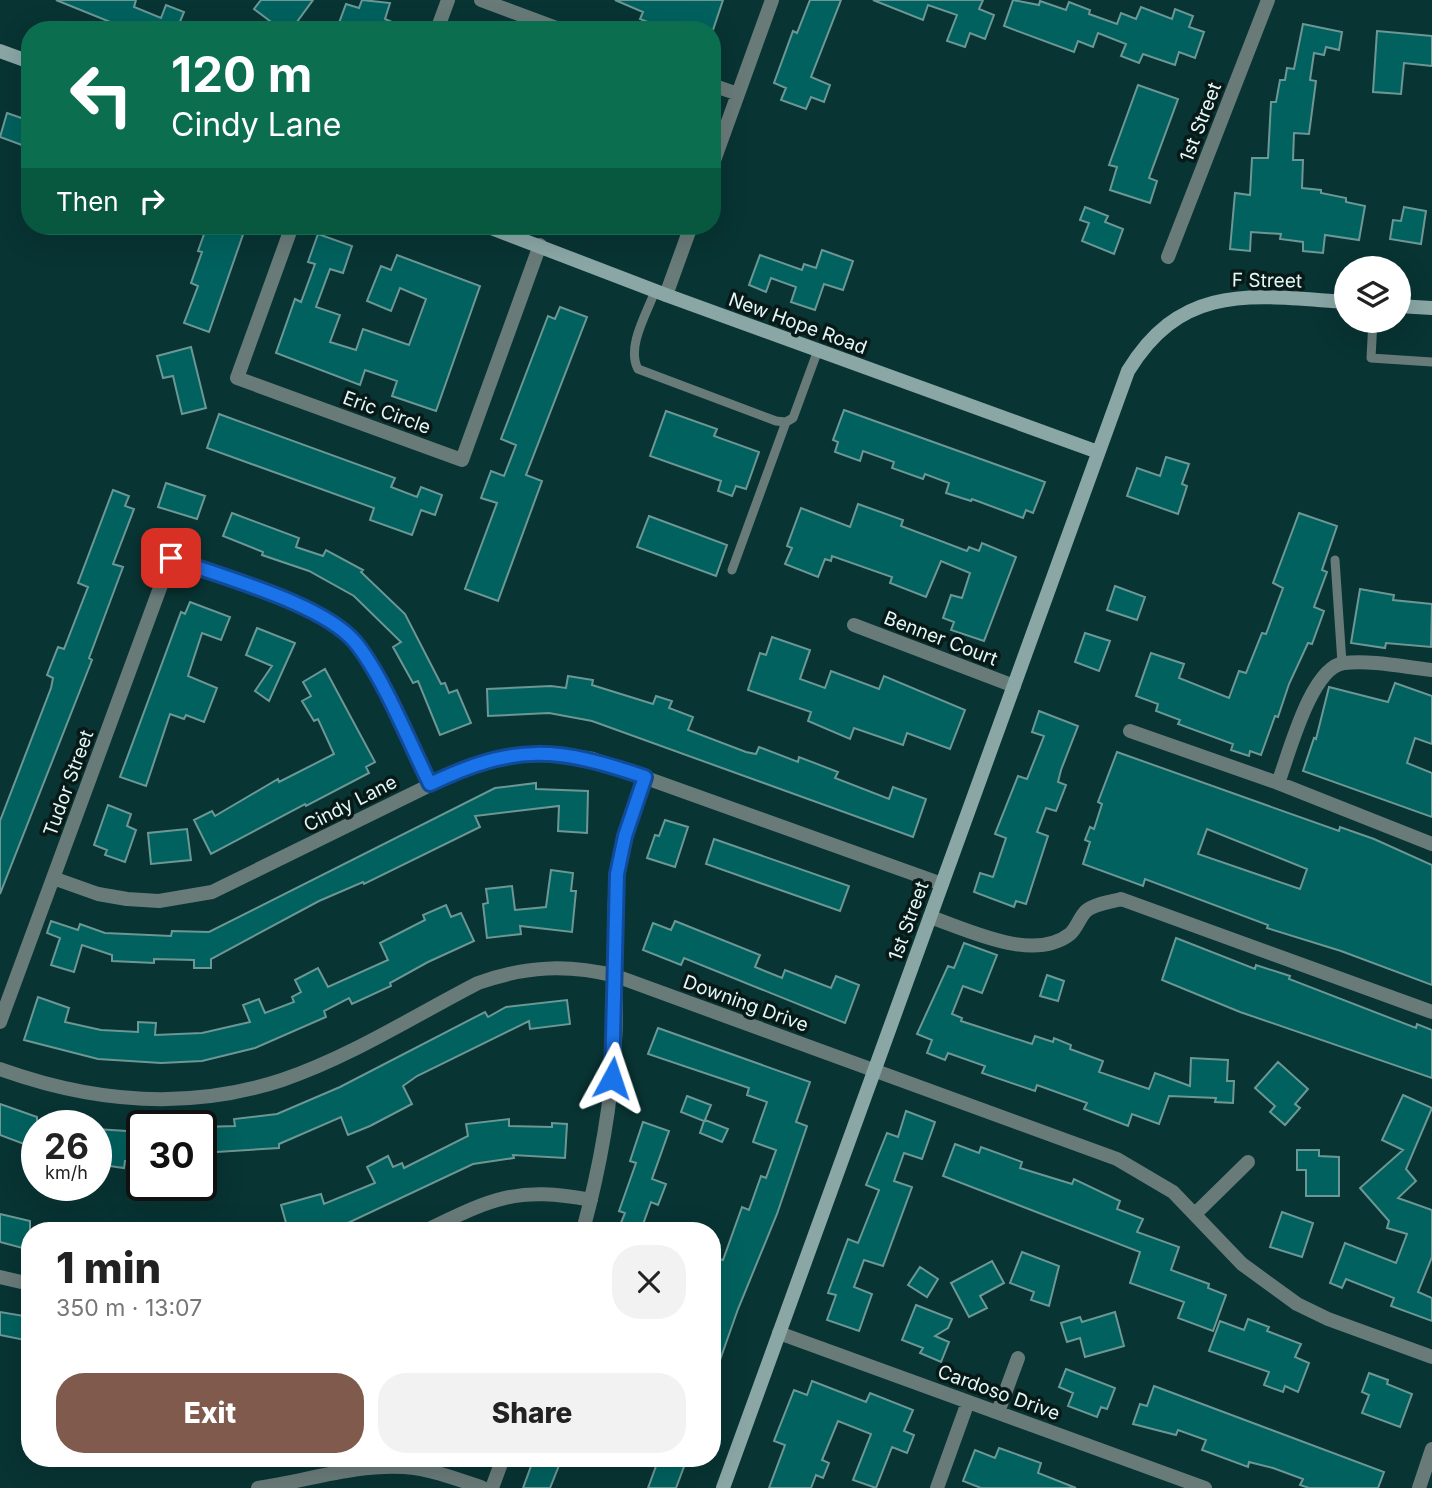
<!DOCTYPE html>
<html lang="en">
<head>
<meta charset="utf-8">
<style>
	body { margin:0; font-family:Inter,sans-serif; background:#f2f2f2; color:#222; height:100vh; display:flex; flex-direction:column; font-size:26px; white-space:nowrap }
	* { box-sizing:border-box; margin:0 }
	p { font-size:23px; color:#767676 }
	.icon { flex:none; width:38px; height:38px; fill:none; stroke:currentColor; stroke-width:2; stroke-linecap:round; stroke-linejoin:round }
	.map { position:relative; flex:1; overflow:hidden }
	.details { position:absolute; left:21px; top:1222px; width:700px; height:245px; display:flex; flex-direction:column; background:#fff; border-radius:28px; box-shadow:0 7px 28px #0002 }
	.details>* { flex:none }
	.banner { position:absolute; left:21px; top:21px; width:700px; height:214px; border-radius:28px; box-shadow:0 7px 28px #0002; background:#0b6e4f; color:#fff; overflow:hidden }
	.controls { position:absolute; left:1334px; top:256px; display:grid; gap:14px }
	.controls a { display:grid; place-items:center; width:77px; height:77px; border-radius:50%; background:#fff; box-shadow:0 7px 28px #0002; font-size:35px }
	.speed { position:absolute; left:21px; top:1110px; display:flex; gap:14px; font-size:35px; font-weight:700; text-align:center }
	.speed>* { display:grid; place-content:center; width:91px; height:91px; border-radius:50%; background:#fff; box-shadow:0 7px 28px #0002; line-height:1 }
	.speed small { font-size:18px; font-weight:400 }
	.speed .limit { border:4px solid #111; border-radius:10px; background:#fff; color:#111 }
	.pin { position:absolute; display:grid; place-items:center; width:60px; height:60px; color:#fff; margin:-30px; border-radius:14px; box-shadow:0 4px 10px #0006 }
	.me { position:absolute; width:77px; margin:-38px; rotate:5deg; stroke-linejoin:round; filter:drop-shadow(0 0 5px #0008) }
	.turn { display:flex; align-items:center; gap:24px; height:147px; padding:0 35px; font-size:32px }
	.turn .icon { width:91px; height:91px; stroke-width:2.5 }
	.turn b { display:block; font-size:49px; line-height:60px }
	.then { display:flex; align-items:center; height:66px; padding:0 35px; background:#0003; gap:14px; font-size:26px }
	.round { display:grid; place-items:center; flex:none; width:74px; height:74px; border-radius:28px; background:#f2f2f2 }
	.overview { display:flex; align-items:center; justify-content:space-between; height:119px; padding:0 35px }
	h1 { font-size:42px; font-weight:800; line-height:52px }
	.action { display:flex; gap:14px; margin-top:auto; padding:14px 35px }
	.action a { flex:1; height:80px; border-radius:28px; background:#805b4d; color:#fff; font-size:28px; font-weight:800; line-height:80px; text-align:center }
	.action a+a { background:#f2f2f2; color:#222 }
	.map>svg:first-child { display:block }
	.building { fill:#00615e; stroke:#6d9795; stroke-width:2; fill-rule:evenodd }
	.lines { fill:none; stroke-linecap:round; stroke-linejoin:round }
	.lane { stroke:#697b79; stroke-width:9 }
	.street { stroke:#697b79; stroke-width:14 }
	.secondary { stroke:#8aa7a5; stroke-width:14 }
	.route-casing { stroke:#114b97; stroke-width:18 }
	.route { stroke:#1a73e8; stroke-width:12 }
	.labels { text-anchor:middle; stroke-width:7; stroke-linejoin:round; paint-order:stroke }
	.street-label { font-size:19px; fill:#e3f9f7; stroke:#081918 }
</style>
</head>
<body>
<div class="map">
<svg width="1432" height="1488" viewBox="0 0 1432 1488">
	<rect width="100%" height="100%" fill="#083433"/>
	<!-- building -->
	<path class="building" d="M56,0H136L134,7L161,18L166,5L184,12L179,24L190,30H130Z
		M261,0H313L291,30H282L254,9Z
		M362,0L390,3L385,19L410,30H360L339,23L346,4L359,8Z
		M615,0H723L713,30H667L640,19L643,12Z
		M810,0H841L811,77L830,85L824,102L811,97L806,109L781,100L786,88L774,83L793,31L797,33Z
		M873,0H983L979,9L994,15L985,39L970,33L965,47L947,41L957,15L928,5L923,20Z
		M1013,0L1039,5L1040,1L1066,10L1069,2L1090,10L1089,14L1117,24L1121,13L1136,19L1141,7L1172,19L1175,9L1193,16L1189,27L1204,32L1195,58L1179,52L1175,65L1143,54L1139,63L1121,56L1126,44L1098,33L1093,47L1078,41L1074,52L1004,26Z
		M1303,24L1342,32L1339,50L1326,47L1324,55L1314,53L1310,80L1316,81L1309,134L1294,133L1293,160H1303L1302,188L1321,190V193L1346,198V202L1365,206L1359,240L1325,235L1323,253L1303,251V242L1280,239L1281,234L1251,232L1250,251L1230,249L1235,193L1250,195L1252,158H1268L1271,102H1276L1280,80H1285L1287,68L1294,69Z
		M1377,31L1432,36V66L1404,63L1401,94L1373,92Z
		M1138,85L1178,99L1149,178L1157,181L1150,203L1110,190L1117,167L1109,165Z
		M7,113L30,121V148L0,137Z
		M1085,207L1108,216L1105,222L1123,229L1114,254L1082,241L1089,223L1080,220Z
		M1404,207L1426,211L1421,244L1390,239L1393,220L1401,221Z
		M207,226L218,230L220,226H246L209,332L184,323L198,286L191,283L202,252L198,251Z
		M318,234L352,246L343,273L330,269L316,307L340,315L330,342L356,350L363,329L409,345L426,299L400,288L391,311L367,301L381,266L391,270L397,255L480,286L436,411L392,396L397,381L365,370L360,385L276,353L295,299L301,302L315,264L308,262Z
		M822,250L853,261L843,290L824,284L815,310L791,302L796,287L771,278L766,292L749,285L760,255L802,270L804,264L816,268Z
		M560,307L587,317L526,475L542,481L498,601L465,589L497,503L481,498L491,471L504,476L516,445L501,439L548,316L555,319Z
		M191,347L206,408L182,414L173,376L163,378L157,356Z
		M844,410L1045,482L1033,513L1026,510L1023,518L972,499L971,501L946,493L949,483L925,474L923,479L892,468L894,462L863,451L860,461L835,452L838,442L833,440Z
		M666,411L717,429L714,436L759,452L746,489L736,486L732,496L718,491L721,481L650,456Z
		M219,414L395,478L391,487L417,497L421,487L442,495L435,515L421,510L412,535L370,520L374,508L207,448Z
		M1166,457L1189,464L1182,484L1187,486L1178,514L1127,496L1137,468L1160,476Z
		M166,483L205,496L197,519L158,507Z
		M113,490L129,496L125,506L134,509L113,564L123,567L89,658L92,660L0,894V821L51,688L53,678L47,675L58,647L64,649L88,587L78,583Z
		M858,504L903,520L901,526L967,551L969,547L979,551L982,543L1016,557L984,641L951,630L954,622L943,618L951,595L962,598L970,573L941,561L926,597L890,583L892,577L832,556L831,561L825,559L818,577L785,564L792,548L787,546L801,508L850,527Z
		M232,513L299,538L296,547L323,556L326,550L363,570L361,572L405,614L441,684L445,683L449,693L457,690L471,723L440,735L418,681L413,683L393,647L401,642L354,596L309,571L262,555L263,552L223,536Z
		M1299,513L1337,526L1322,570L1327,572L1314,607L1324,611L1312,644L1308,643L1289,684L1278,717L1275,716L1261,755L1250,751L1249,756L1231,750L1233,744L1178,724L1180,720L1156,711L1158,704L1136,696L1151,653L1184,664L1179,678L1229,698L1239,671L1246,673L1262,633L1266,634L1283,588L1273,583Z
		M649,516L727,545L716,576L637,547Z
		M1115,586L1145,597L1137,620L1107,610Z
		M1360,589L1394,595L1393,600L1432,604L1431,647L1386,643L1385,648L1351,643Z
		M190,602L230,617L221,640L202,633L188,676L217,688L204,722L186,715L184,719L170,714L146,786L120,777L181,612L185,614Z
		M257,628L295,643L269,701L255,691L272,666L246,655Z
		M1085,633L1110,641L1099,671L1075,662Z
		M772,637L810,650L800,679L825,688L831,671L879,689L884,676L965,710L950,749L907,733L903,745L854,728L850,739L808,721L811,712L748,690L760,653L766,655Z
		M325,669L375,762L366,767L369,773L306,806L305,804L211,854L194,820L212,811L215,816L278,779L279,782L334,754L318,719L314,721L302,701L311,696L303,682Z
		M568,676L593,680L592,685L653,704L656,696L672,701L669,708L693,717L688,730L746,752L756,754L759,747L798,762L799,757L838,772L835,778L889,799L893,787L926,799L913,837L592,721L549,713L488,716L487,689L551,686L566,688Z
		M1395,683L1432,696V744L1415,738L1407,763L1432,773V817L1303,771L1314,738L1316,739L1329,687L1388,702Z
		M1039,711L1078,726L1061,770L1058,782L1066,785L1056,811L1046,808L1037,832L1048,836L1026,904L1016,901L1014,907L974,892L980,873L993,877L1006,838L995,834L1018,776L1027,779L1044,736L1032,732Z
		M1117,752L1339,831L1340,827L1374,839L1432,865V985L1341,951L1267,928L1268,925L1145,879L1143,886L1083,864L1090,842L1085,840L1090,827L1094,829L1102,804L1098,802ZM1207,829L1307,869L1300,889L1198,854Z
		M536,783V789L588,791L587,833L558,831L559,806L475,816L480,827L364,884L363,882L319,901L211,959V968H194V960L154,959V963L112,961V955L82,945L74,972L51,965L60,938L47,933L51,921L78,930L80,924L105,933L171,936L172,931L209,932L495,788Z
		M108,805L131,814L127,826L136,830L125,862L105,855L107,850L94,845Z
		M665,820L688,827L675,867L647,858L655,835L659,836Z
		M187,829L191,860L151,864L148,833Z
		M714,839L849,886L840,911L706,864Z
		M551,870L573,873L571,891H576L572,932L520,926L521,934L487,938L483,904L488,903L486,889L512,886L515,910L546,907Z
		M446,905L451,917L461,913L474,941L428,962L390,983L391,986L352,1004L349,998L324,1011L326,1017L255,1048L202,1061L161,1063L98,1059L24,1040L38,997L69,1008L65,1022L101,1030L138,1032V1022L156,1023L155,1035L202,1033L250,1022L243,1005L259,999L265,1013L294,1002L292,997L301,992L295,980L318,968L328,987L388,960L380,943L425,920L423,915Z
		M675,921L760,955L755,967L782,978L785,970L831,988L836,976L859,985L845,1023L684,958L681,965L643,950L653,923L671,930Z
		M1176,938L1255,969L1256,965L1290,976L1289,979L1416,1028L1417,1024L1432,1030V1078L1240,1012L1162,980Z
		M964,943L997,955L982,993L963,986L952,1014L962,1018L961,1021L1032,1044L1035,1036L1053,1042L1054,1038L1071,1045L1070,1049L1103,1061L1099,1072L1149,1089L1155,1073L1190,1086L1191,1058L1228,1060L1227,1081H1234L1233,1103L1215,1102L1216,1098L1169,1096L1159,1124L1132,1114L1128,1126L1084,1109L1087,1103L1037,1085L1035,1091L982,1073L985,1066L948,1053L945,1060L927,1053L932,1040L917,1034L948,966L954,968Z
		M1047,975L1064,981L1058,1001L1040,996Z
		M567,1000L570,1024L530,1029L529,1021L417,1076L403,1086L412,1104L370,1126L348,1135L341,1117L279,1144V1148L201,1153V1127L235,1126L234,1119L277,1114L340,1087L485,1012L488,1017L506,1007Z
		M658,1028L810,1082L796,1122L807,1126L777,1214L738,1309L714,1377L712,1305L719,1284L712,1282V1257L723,1260L742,1207L749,1210L761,1176L766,1178L776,1150L753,1142L767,1102L747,1095L749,1088L648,1054Z
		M1278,1062L1308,1089L1295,1104L1300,1108L1285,1125L1270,1112L1275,1106L1255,1088Z
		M1403,1095L1432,1108L1406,1169L1416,1181L1398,1198L1432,1210V1257L1418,1292L1432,1298V1321L1391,1306L1394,1298L1346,1279L1342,1288L1330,1283L1345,1243L1396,1263L1407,1234L1387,1228L1389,1221L1360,1188L1403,1150L1382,1140Z
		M687,1096L711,1105L705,1120L728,1129L722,1142L700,1133L704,1121L681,1112Z
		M0,1104L37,1117V1137L27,1135L24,1144L0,1135Z
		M906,1111L935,1122L922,1159L904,1153L894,1181L912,1187L883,1266L864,1260L854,1287L872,1294L859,1331L827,1320L836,1295L828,1293L848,1239L858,1243L879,1190L866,1185L887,1133L898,1137Z
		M509,1119V1126L552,1127V1123L567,1124L565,1158L513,1155L514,1158L473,1164L333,1230H288L281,1205L321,1194L324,1204L375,1183L367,1167L388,1156L393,1167L402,1163L404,1168L468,1136L466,1124Z
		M643,1122L669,1131L652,1179L666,1184L658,1205L651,1202L641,1230H618L625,1213L619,1211L636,1163L630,1161Z
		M96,1129L142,1132V1161H125L124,1168L102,1165L103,1158L96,1157Z
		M955,1144L979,1153L981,1147L1022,1162L1020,1168L1072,1184L1074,1179L1120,1201L1117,1209L1143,1219L1137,1232L1179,1247L1171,1270L1209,1284L1208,1288L1226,1295L1213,1331L1178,1318L1184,1302L1130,1283L1140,1252L943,1176Z
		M1297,1150H1319V1156L1339,1157V1196H1306V1170H1297Z
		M1282,1212L1313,1223L1302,1257L1270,1247Z
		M0,1214L30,1221V1250L0,1242Z
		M1022,1252L1059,1266L1049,1306L1031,1300L1034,1292L1010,1283Z
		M992,1261L1004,1283L980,1296L987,1308L969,1317L951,1283Z
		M920,1267L938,1279L927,1297L908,1285Z
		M916,1305L952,1319L948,1328L935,1336L949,1342L941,1362L920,1353L923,1348L902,1340Z
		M0,1312L30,1317V1341L0,1335Z
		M1115,1312L1124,1346L1085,1357L1080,1338L1067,1342L1061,1323L1080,1317L1082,1322Z
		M1248,1319L1269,1327L1267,1331L1301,1344L1295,1357L1309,1363L1298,1392L1285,1386L1283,1392L1264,1385L1269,1372L1209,1351L1220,1321L1244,1330Z
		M1066,1369L1115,1388L1107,1409L1101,1407L1097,1417L1068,1406L1073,1393L1059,1387Z
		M1369,1373L1388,1380L1387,1384L1412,1394L1400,1427L1362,1413L1369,1395L1362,1392Z
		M812,1381L866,1402L870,1393L913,1410L904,1431L914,1435L907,1453L892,1447L876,1488L853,1480L871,1434L838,1421L822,1460L829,1463L823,1478L816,1475L811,1488H769L785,1445L774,1441L794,1390L807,1395Z
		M1154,1386L1384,1472L1378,1488H1309L1300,1485L1303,1479L1273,1468L1249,1462L1248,1467L1202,1450L1206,1440L1178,1430L1176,1435L1133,1424L1140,1404L1147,1406Z
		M999,1448L1041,1463L1038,1473L1076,1488H981L963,1481L975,1450L995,1458Z
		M534,1458H562L550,1488H523Z
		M659,1458L685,1464L676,1488H648Z"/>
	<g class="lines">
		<!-- lane -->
		<path class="lane" d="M655,291C647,313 626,347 638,369L776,421L786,422L793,418L818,350
			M1373,320L1371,358L1432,362
			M1335,560L1342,663
			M732,570L786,422"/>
		<!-- street -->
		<path class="street" d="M481,0L562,30
			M437,30L448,0
			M712,85L738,94
			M712,166L772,0
			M292,226L237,378L462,460L540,245
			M1168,257L1268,0
			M666,295L691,226
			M854,625L1014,686
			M1130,731L1278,783L1432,844
			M1278,783C1289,754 1311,667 1344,663C1372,660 1404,667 1432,670
			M53,878L98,894L127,899L159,901L212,892L471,765C514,753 550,751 593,759L942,884
			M930,917C969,930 1033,963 1070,934C1077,928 1079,918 1086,911C1093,904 1111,902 1121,899L1432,1012
			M0,1022L171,558C220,577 322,603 355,642C383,676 410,744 431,784
			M0,1069C92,1102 188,1111 282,1080C350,1057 414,1016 478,983C526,966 567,964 616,976L1117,1159L1173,1192L1242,1264L1297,1304L1328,1319L1432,1357
			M1196,1213L1248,1162
			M427,1230C493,1198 517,1186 591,1200
			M583,1230C600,1168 611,1105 615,1041C619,985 610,929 617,875C622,841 634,809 645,777
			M0,1277L30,1284
			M779,1333L1205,1488
			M998,1412L1018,1358
			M258,1488C307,1481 355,1464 404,1467C432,1469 457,1479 483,1488
			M492,1488L503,1458
			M937,1488L968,1402
			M1419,1488L1432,1449"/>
		<!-- secondary -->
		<path class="secondary" d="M0,51L30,62
			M486,226L666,295L1098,452
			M1398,306L1432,308
			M723,1488L1128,371C1183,281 1254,296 1346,302"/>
	</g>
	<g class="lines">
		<defs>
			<path id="route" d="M171,558C221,577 322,603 355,642C383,676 410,744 430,784C516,743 557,747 645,777L625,836L617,874L612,1078"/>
		</defs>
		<!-- route casing -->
		<use href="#route" class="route-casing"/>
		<!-- route -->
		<use href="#route" class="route"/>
	</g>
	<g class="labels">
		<!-- street labels -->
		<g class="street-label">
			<text transform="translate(1200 122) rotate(-69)" y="7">1st Street</text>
			<text transform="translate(1267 280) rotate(1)" y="7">F Street</text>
			<text transform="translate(798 323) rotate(20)" y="7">New Hope Road</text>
			<text transform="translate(387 412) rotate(20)" y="7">Eric Circle</text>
			<text transform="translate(941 638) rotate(21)" y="7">Benner Court</text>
			<text transform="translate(68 783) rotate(-70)" y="7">Tudor Street</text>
			<text transform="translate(350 803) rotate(-27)" y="7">Cindy Lane</text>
			<text transform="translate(908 921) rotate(-70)" y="7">1st Street</text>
			<text transform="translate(746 1003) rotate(20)" y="7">Downing Drive</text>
			<text transform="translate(999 1392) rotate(20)" y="7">Cardoso Drive</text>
		</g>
	</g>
</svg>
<div class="controls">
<a><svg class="icon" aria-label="layers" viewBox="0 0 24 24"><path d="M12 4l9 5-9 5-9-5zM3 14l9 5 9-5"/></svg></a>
</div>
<div class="speed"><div>26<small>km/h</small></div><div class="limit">30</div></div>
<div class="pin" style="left:171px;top:558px;background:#d93025"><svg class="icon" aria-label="arrive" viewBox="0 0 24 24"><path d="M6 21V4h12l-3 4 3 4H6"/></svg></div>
<svg class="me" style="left:612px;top:1078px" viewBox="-20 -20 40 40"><path d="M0-17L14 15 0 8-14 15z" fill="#1a73e8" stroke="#fff" stroke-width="4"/></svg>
<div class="banner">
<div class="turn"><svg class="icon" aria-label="left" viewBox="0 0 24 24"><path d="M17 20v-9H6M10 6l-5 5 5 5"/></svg><div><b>120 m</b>Cindy Lane</div></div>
<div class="then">Then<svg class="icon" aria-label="right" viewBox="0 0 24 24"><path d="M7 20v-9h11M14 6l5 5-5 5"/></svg></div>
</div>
<section class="details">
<div class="overview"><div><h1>1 min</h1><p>350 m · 13:07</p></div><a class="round"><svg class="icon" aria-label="close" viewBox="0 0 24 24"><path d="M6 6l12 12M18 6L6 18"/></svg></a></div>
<div class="action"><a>Exit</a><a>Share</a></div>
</section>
</div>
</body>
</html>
